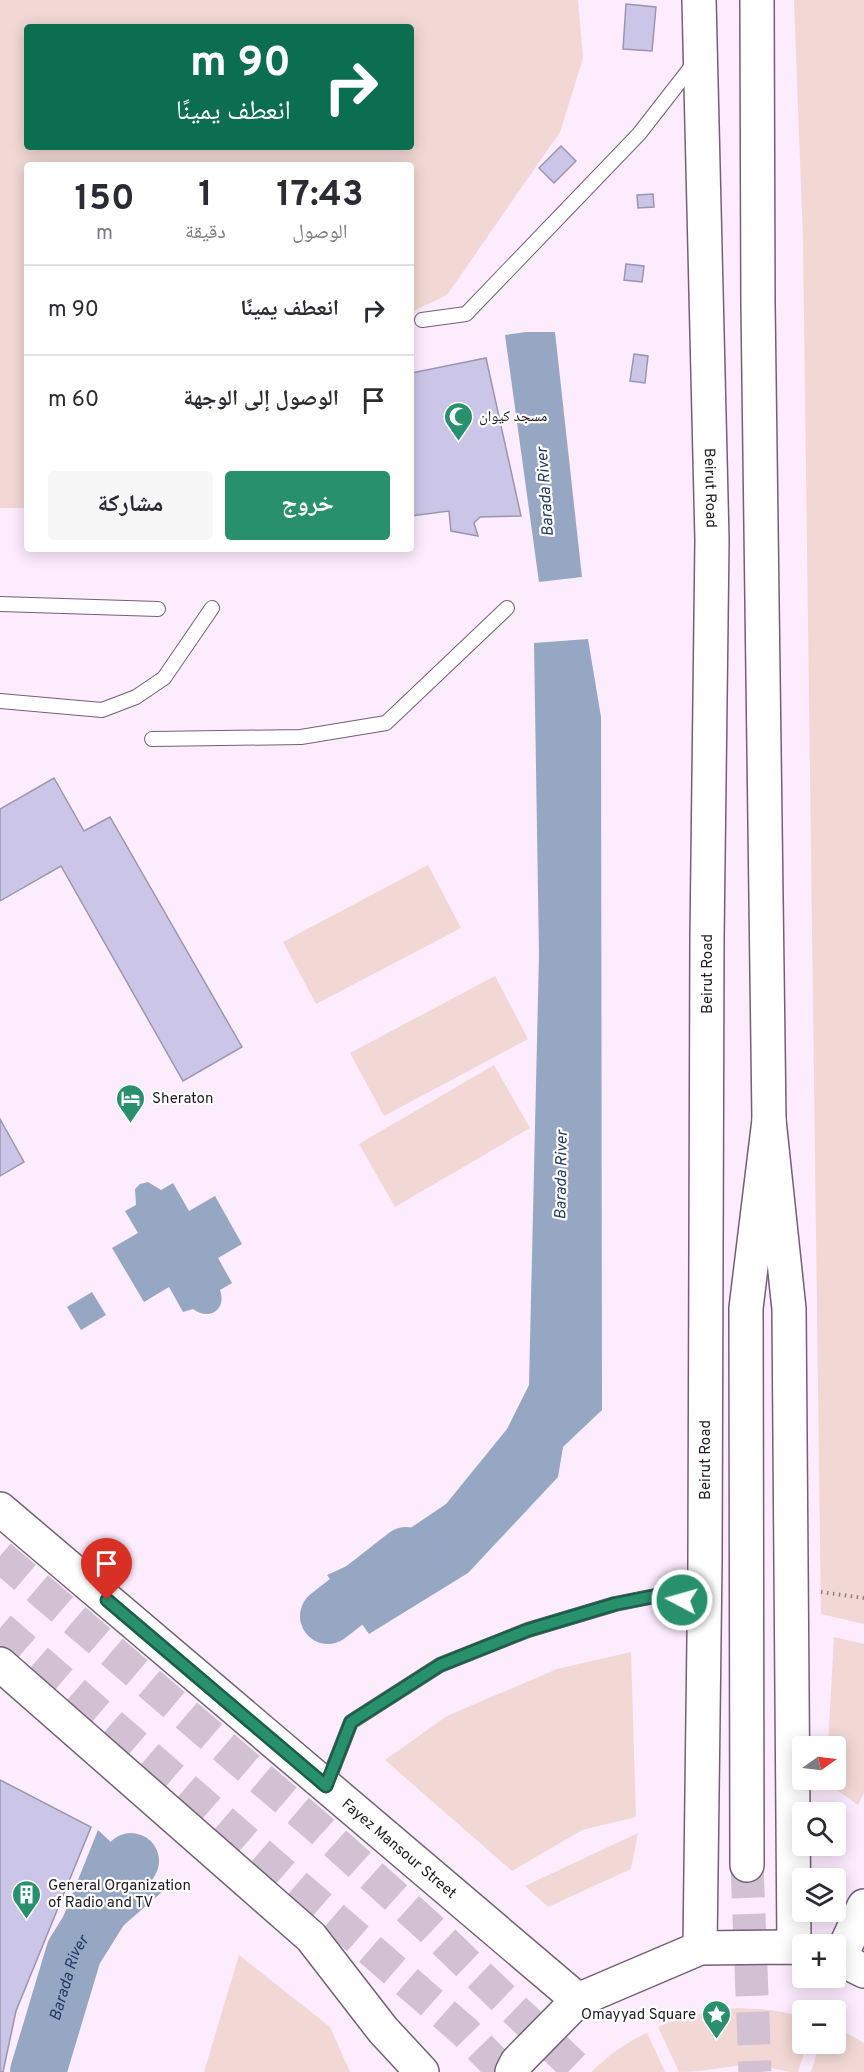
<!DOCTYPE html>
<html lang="ar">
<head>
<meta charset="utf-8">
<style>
	body { margin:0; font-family:Overpass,"Noto Naskh Arabic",sans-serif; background:#f7f7f7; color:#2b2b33; direction:rtl; height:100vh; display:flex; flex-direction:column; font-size:22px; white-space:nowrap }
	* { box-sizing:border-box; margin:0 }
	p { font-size:20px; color:#7c7c81 }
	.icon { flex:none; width:33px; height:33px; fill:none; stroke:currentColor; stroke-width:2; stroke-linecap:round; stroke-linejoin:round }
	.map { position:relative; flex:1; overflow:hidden; direction:ltr }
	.panel { position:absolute; left:24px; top:162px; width:390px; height:390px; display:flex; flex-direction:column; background:#fff; border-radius:6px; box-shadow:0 3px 15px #0003; direction:rtl }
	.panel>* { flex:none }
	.hud { position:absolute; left:24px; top:24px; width:390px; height:126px; border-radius:6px; box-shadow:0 3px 15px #0003; direction:rtl; background:#0b6e4f; color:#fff; overflow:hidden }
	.needle { width:39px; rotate:76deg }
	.buttons { position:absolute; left:792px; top:1736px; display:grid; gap:12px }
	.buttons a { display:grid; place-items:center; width:54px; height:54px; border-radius:6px; background:#fff; box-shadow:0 3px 15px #0003; font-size:30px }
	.pin { position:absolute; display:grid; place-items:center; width:51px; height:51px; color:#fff; margin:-62px -26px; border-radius:50% 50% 50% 0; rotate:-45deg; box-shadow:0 0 6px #0007 }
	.pin .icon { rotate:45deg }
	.me { position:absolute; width:66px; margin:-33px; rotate:276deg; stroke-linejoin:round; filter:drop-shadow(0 0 4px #0008) }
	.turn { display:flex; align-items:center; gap:21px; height:126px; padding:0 24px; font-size:27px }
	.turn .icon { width:78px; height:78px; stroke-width:2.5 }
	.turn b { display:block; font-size:42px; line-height:51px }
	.eta { display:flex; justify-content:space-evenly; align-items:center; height:102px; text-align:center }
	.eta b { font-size:36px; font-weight:700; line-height:42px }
	.cta { display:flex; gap:12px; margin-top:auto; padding:12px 24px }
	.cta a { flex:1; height:69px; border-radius:6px; background:#29906d; color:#fff; font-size:24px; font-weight:700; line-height:69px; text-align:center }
	.cta a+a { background:#f7f7f7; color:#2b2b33 }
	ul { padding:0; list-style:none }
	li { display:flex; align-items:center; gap:18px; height:90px; padding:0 24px; border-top:2px solid #e1e1e2 }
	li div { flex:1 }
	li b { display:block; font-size:22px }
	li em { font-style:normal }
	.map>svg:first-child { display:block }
	.green { fill:#f1d8d4; fill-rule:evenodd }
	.water { fill:#96a7c4 }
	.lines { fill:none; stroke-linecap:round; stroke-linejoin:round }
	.river { stroke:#96a7c4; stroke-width:56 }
	.building { fill:#cbc6e7; stroke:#9a95b0; stroke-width:1.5 }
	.highway-tunnel { stroke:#d1c1d2; stroke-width:33; stroke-dasharray:33 16; stroke-linecap:butt }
	.lane-casing { stroke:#746075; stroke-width:16 }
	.secondary-casing { stroke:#746075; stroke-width:36 }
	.primary-casing { stroke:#746075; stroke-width:36 }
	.highway-casing { stroke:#746075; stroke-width:36 }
	.path { stroke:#8d808e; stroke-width:4; stroke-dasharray:1.5 4.5; stroke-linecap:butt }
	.lane { stroke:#fff; stroke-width:14 }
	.secondary { stroke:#fff; stroke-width:33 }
	.primary { stroke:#fff; stroke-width:33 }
	.highway { stroke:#fff; stroke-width:33 }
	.route-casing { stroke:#1b5e47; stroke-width:15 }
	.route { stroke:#29906d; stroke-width:10 }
	.labels { text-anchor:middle; stroke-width:4.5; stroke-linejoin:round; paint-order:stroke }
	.poi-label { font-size:15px; fill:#221a22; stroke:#fff; text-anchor:start }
	.street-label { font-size:15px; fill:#221a22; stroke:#fff }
	.water-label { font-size:16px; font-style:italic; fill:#223961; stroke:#fff }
</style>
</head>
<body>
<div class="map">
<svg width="864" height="2072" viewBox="0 0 864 2072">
	<rect width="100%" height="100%" fill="#fdebfe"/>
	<!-- green -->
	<path class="green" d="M0,0H578L583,58L560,132L447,295L411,312V165H27V508H0ZM27,27H411V147H27Z
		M794,0H864V1624L821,1614L803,240Z
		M428,865L461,928L316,1004L283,942Z
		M495,976L528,1039L384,1116L350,1053Z
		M494,1065L530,1128L395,1207L359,1144Z
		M834,1637L864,1644V1793L858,1805L826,1782L827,1779H836V1746H828Z
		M631,1652L636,1817L582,1830L512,1871L385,1760L447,1716L557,1669Z
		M638,1833L631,1869L548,1907L525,1886Z
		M239,1955L330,2027L350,2072H204Z
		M736,2008L771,2010L802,2016V2043H807L798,2072C780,2072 763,2064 746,2065C723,2067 702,2072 679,2072L658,2027C682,2015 710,2012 736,2008Z
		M836,2027L864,2043V2072H811L820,2043H836Z
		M647,2033L665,2072H591C608,2056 626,2042 647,2033Z"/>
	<!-- water -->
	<path class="water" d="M526,332H555L582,577L539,582L505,335Z
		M588,639L601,717L602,1410L563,1447L558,1477L468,1573L369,1634L327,1575L369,1556L446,1504L507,1429L529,1385L539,955L534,643Z
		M148,1182L161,1190L173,1183L189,1211L215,1196L242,1244L218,1258L232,1283L220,1290C227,1310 209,1321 193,1309L183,1312L169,1287L144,1302L112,1248L138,1233L125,1211L136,1205L135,1189L140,1184Z
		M92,1292L106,1315L81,1330L67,1307Z
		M98,1830L163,1891L68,1974L38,2072H15L33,1992Z"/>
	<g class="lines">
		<!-- river -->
		<g class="river">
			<path d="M328,1616L406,1555"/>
			<path id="s1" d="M38,2072L74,1952L131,1861"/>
		</g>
	</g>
	<!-- building -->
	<path class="building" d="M626,4L656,7L652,51L623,49Z
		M561,146L576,161L554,183L539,168Z
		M653,194L654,207L638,208L637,195Z
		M626,264L644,266L642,282L624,280Z
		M634,354L648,356L645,383L630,381Z
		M486,358L521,516L480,517L474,523L478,536L451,531L449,511L411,516V373Z
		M54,778L84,831L110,817L242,1047L183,1081L61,866L0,901V809Z
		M0,1119L24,1162L0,1176Z
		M0,1780L91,1827L16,2011L3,2072H0Z"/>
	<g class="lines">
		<!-- highway-tunnel -->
		<path class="highway-tunnel" d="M0,1556L320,1829L432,1930L580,2072
			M0,1628L465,2032L504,2072
			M747,1865L755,2072"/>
		<defs>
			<path id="lane" d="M422,320L466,314L639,134L695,62
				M0,604L158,609
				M0,701L102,710L136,697L164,678L212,608
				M152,739L301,737L386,723L507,608
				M326,1786L351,1722L440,1665L528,1630L615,1604L660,1595L704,1604"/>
			<path id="secondary" d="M840,1958L864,1906"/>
			<g id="primary">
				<path id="s2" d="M699,0L712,540L707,939L705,1561L700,1948"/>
				<path d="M757,0L758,304L769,1120L789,1309L794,1947"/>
			</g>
			<g id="highway">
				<path id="s3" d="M0,1509L578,2000"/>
				<path d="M0,1664L311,1937L383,2030L422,2072"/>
				<path d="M747,1865L746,1308L769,1120"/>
				<path d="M836,1957L864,1971"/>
				<path d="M512,2072L517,2062L578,2000L700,1948L794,1947L802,1949"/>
			</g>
		</defs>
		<!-- lane casing -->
		<use href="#lane" class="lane-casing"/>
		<!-- secondary casing -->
		<use href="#secondary" class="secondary-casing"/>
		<!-- primary casing -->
		<use href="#primary" class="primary-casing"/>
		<!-- highway casing -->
		<use href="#highway" class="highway-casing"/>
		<!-- path -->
		<path class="path" d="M821,1592L864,1598"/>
		<!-- lane -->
		<use href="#lane" class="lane"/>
		<!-- secondary -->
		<use href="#secondary" class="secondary"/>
		<!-- primary -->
		<use href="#primary" class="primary"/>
		<!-- highway -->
		<use href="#highway" class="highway"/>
	</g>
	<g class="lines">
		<defs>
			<path id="route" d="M107,1600L326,1786L351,1722L440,1665L528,1630L615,1604L660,1595L682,1600"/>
		</defs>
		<!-- route casing -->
		<use href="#route" class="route-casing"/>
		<!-- route -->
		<use href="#route" class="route"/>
	</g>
	<!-- icons -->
	<defs>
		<symbol id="mosque-pin" viewBox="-11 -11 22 30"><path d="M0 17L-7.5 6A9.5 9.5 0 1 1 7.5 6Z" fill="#29906d" stroke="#fff"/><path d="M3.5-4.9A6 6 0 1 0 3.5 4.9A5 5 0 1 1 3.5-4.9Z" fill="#fff"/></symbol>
		<symbol id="hotel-pin" viewBox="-11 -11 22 30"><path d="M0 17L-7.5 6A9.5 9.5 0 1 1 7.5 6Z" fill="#29906d" stroke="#fff"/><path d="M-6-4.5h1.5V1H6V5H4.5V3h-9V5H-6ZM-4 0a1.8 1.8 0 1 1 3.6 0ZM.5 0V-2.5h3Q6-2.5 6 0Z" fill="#fff"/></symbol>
		<symbol id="building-pin" viewBox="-11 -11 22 30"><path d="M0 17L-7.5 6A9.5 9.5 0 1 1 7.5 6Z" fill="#29906d" stroke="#fff"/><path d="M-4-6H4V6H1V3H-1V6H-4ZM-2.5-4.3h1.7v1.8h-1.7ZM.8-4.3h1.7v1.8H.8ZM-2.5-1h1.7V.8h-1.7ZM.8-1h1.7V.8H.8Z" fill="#fff"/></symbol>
		<symbol id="sight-pin" viewBox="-11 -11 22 30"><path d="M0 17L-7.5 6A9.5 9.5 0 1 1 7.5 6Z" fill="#29906d" stroke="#fff"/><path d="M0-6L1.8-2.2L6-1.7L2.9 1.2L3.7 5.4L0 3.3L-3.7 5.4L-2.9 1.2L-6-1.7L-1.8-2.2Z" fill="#fff"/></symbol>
	</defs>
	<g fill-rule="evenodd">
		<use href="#mosque-pin" x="442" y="400" width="33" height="45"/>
		<use href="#hotel-pin" x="114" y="1082" width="33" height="45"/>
		<use href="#building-pin" x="10" y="1878" width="33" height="45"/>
		<use href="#sight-pin" x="700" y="1998" width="33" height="45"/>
	</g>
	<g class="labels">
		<!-- poi labels -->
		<g class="poi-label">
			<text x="479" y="421">مسجد كيوان</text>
			<text x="152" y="1103">Sheraton</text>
			<text x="48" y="1890">General Organization<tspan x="48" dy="17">of Radio and TV</tspan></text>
			<text x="696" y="2019" text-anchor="end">Omayyad Square</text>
		</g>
		<!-- street labels -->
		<g class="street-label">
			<text dy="5" stroke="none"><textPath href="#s2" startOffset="488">Beirut Road</textPath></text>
			<text transform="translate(707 974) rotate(-90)" y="5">Beirut Road</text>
			<text transform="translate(705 1460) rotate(-90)" y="5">Beirut Road</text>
			<text dy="5" stroke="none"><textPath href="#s3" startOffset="524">Fayez Mansour Street</textPath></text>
		</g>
		<!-- water labels -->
		<g class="water-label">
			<text transform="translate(544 492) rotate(-94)" y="6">Barada River</text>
			<text transform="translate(560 1175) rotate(-89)" y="6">Barada River</text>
			<text dy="6" stroke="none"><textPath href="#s1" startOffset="99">Barada River</textPath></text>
		</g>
	</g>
</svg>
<div class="buttons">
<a><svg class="needle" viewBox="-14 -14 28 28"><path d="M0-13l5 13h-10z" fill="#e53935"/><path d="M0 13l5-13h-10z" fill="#7c7c81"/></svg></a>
<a><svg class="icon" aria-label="search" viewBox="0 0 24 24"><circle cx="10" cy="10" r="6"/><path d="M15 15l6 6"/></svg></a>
<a><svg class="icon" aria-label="layers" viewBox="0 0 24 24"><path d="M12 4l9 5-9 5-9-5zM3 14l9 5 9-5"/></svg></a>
<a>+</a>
<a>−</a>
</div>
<div class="pin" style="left:107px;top:1600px;background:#d93025"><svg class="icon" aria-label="arrive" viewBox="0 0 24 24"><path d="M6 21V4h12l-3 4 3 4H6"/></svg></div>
<svg class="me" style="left:682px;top:1600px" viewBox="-20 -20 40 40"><circle r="17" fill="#29906d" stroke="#fff" stroke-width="3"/><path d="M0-11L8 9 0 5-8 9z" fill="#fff"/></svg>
<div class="hud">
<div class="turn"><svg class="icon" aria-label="right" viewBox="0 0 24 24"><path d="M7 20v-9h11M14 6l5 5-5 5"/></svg><div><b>90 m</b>انعطف يمينًا</div></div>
</div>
<section class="panel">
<div class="eta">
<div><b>17:43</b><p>الوصول</p></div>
<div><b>1</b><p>دقيقة</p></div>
<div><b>150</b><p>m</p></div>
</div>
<ul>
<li><svg class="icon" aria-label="right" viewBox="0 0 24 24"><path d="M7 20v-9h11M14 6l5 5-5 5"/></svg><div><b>انعطف يمينًا</b></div><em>90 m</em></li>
<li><svg class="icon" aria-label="arrive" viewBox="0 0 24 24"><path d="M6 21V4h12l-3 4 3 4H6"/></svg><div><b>الوصول إلى الوجهة</b></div><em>60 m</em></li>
</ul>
<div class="cta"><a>خروج</a><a>مشاركة</a></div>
</section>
</div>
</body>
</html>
